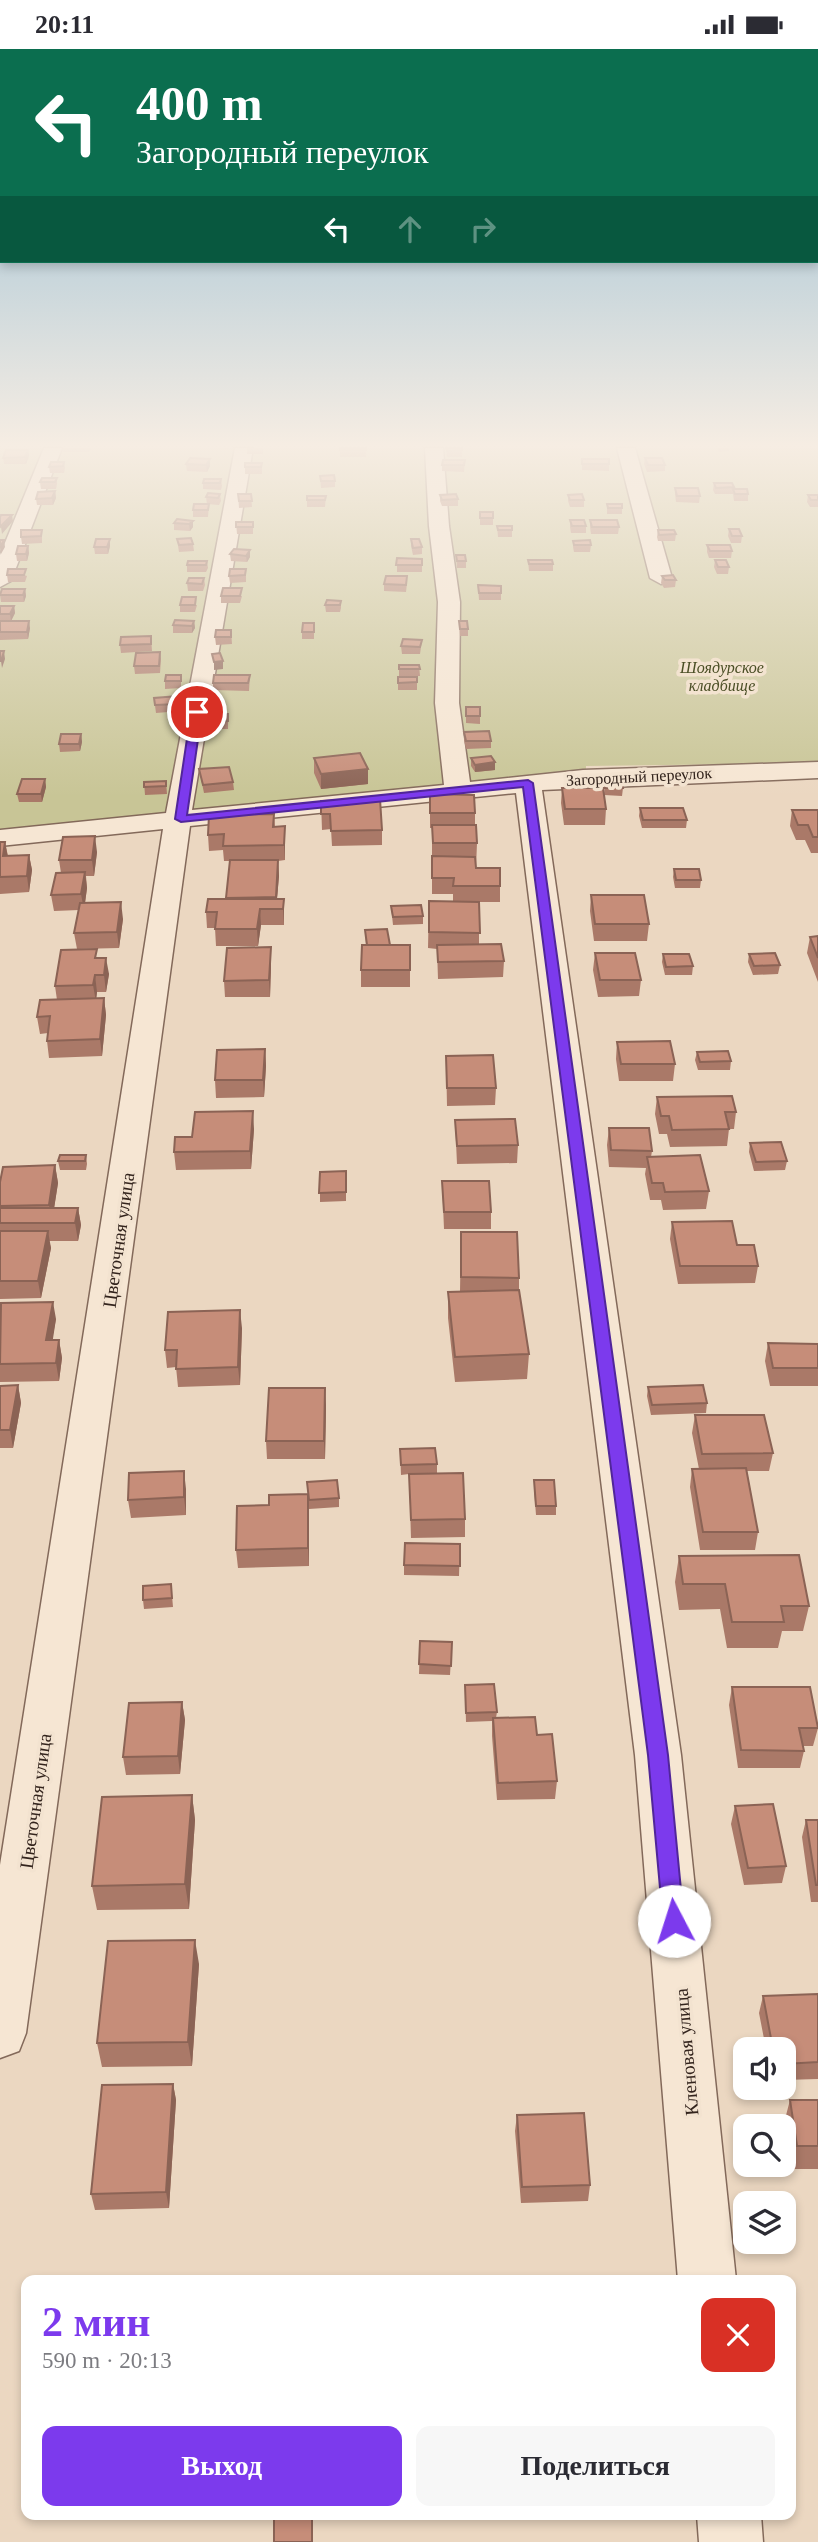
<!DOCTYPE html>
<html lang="ru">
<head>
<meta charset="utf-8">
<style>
	body { margin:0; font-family:Georgia,serif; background:#f7f7f7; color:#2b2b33; height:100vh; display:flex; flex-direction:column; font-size:26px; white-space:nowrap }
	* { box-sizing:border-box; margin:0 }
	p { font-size:23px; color:#7c7c81 }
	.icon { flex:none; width:38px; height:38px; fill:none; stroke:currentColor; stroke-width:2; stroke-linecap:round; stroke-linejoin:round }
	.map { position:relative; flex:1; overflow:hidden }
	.details { position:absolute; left:21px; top:2226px; width:775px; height:245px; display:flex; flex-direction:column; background:#fff; border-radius:14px; box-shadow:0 4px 10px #0003 }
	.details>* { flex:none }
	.top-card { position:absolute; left:0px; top:0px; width:819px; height:214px; box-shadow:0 4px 10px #0003; background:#0b6e4f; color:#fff; overflow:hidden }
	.fabs { position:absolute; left:733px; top:1988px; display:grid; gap:14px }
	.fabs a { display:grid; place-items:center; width:63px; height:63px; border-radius:14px; background:#fff; box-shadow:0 4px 10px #0003; font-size:35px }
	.pin { position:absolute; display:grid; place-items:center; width:60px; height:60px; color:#fff; margin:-30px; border:4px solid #fff; border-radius:50%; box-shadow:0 2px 7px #0007 }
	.me { position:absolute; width:77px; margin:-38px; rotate:355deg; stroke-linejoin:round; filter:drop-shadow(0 0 5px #0008) }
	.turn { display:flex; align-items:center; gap:24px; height:147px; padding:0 21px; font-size:32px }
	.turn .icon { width:91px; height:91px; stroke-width:2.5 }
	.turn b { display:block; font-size:49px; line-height:60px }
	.lanes { display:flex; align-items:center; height:66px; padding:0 21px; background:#0003; justify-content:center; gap:35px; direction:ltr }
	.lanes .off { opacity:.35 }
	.round { display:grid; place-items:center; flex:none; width:74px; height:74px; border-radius:14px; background:#f7f7f7 }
	.head { display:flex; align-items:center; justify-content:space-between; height:119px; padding:0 21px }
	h1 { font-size:42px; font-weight:800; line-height:52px; color:#7c3aed }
	.cta { display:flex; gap:14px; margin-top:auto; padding:14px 21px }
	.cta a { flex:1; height:80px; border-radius:14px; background:#7c3aed; color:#fff; font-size:28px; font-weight:800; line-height:80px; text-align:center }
	.cta a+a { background:#f7f7f7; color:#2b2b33 }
	.status { display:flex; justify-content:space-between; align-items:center; height:49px; padding:0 35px; background:#fff; direction:ltr }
	.status svg { height:19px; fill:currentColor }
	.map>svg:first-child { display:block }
	.green { fill:#c8c596 }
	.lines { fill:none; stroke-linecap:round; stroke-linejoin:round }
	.minor-casing { stroke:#83695a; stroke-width:3 }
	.minor { fill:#f6e6d3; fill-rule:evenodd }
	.wall { fill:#aa7968 }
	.shaded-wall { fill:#8b6355 }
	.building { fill:#c68d79; stroke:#8b6355; stroke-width:2 }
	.route { fill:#7c3aed; stroke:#51269a; stroke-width:2 }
	.labels { text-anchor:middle; stroke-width:7; stroke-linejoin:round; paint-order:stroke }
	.far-park-label { font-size:16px; font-style:italic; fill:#4a4e25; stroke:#f3e3d0 }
	.far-street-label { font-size:16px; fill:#33241d; stroke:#f3e3d0 }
	.street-label { font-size:19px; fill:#33241d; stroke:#f3e3d0 }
</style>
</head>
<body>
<div class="status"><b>20:11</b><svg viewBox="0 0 49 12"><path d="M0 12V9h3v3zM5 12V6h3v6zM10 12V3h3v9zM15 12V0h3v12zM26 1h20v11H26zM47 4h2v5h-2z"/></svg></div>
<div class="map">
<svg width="818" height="2493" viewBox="0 0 818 2493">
	<rect width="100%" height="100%" fill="#ebd7c1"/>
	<!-- green -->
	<path class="green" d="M0,399H818V714L586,717V725L0,787Z"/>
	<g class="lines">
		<defs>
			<path id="minor" d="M44,399H62L11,532L0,538V506Z
				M235,399H253L192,761L444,736L435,654L438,553L429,477L425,399H443L449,477L460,553L459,654L470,733L583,721L818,713V729L542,741L681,1706L736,2231H678L635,1706L516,744L190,777L26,1984L19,2002L0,2009V1816L163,780L0,797V781L166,764Z
				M617,399H635L672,529L668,533L661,535L650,529Z
				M697,2466H761L763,2493H699Z"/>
		</defs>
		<!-- minor casing -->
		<use href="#minor" class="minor-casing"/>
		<!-- minor -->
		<use href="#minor" class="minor"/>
	</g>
	<!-- wall -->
	<path class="wall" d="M63,399H91L89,403H63Z
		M205,399H229V400Z
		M247,399H263V405H247Z
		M340,399H366V408H340Z
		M446,399L462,401V408H447Z
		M717,399H729V402L719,403Z
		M28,401L29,407L26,415H4L3,409Z
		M645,409L665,416V422L647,423L644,415Z
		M582,410L609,415V422L582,421Z
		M465,411L464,423L442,422V416Z
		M64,413L65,419L64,424H50L49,418Z
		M262,414V425H245V418Z
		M186,415L210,417L207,423L187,422Z
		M320,427L335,432V438L321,439Z
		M57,429V435L56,440H41L40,433Z
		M221,430L222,437L221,441L203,440V434Z
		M714,434L734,438V440L748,445V452H734L733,445H715L713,441Z
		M675,439L700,447L699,454L676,453L675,445Z
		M55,442L56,449L53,456H37L36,450Z
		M220,445L221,452L219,456L207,455L206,448Z
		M238,445H251L252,458L239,459Z
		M440,446L458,450V457H442L440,452Z
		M568,446L584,451V458H570L568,452Z
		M808,446H818V458H810L807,453Z
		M326,447L325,458H307V451Z
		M209,455L208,468H193V461Z
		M607,455L622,459V465H607Z
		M480,463H493V476H480Z
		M570,471L586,477V484H571L570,478Z
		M590,471L619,478L618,485H591L590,478Z
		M193,472V478L190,482L174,481V474Z
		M236,473H253V485H237Z
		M497,477H512V488H498Z
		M729,480L742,487L741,494H731L728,487Z
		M658,481L676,485L675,492H658L657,488Z
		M42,487V494L22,495L21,488Z
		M177,490L193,495L194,502L179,503Z
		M411,490L422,498V505L413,506L411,497Z
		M573,492L591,496L590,503H574L573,498Z
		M707,496L732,502L731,509H709L707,503Z
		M28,497L29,504L27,512H17L16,505Z
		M110,497L108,505H95L94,498Z
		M250,501V508L247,513L231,512L230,505Z
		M456,506L466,512V519H457Z
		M397,509L422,510V523H397Z
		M528,511L553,515V522H529Z
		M715,511L729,518L728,525H717L714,518Z
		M207,512L208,519L206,523H187V516Z
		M8,520L27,527L25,533H8L7,526Z
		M246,520V533L230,534L229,527Z
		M662,527L676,531L675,538L664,539L661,534Z
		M204,529L205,536L203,542H188L187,534Z
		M407,534L406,543L384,542V535Z
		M478,536L501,537V551H479Z
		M25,540L26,547L24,553H1L0,546Z
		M221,547H242L240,554H221Z
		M341,552V559L340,563H326L325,556Z
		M180,556H197L195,563H180Z
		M0,557H14L15,564L11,572L30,579L28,590L0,591Z
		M194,572L195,579L192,584H173V576Z
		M459,572L468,580V587H460Z
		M314,574V590H302V583Z
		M231,581L232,595L216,596L215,588Z
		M151,587L152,602L121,604L120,596Z
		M422,591L420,605H402L401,597Z
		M160,603L161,610L160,624L135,625L134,617Z
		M399,616H419L420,627H399Z
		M181,626V639L165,640V632Z
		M250,626L249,642L213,641V634Z
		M398,628H417V641H398Z
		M178,647L180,662L156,664L154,649Z
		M466,658H480V675L466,674Z
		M228,665V680H207L206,673Z
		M464,683L491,692V699L466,700L464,691Z
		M81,685L82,693L80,702L60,703L59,695Z
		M314,709L368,735L321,740L314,724Z
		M471,709L495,721L475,723L471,717Z
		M199,720L233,733L234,741L204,744Z
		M45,730L46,738L42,753H19L17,745Z
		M166,732L167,745L145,746L144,733Z
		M605,733L623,739L622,747L604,746Z
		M562,739L606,760L605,776H564L561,754Z
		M430,745L475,764V776L477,794L476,819L500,837V853H479V895L504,912L503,928L438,930L437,900L428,899L429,852L453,853V845H432V779H430Z
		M321,752L382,781V796L332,797L331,780L322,781Z
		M640,759L687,771L686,779H642L639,767Z
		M792,761H818V804H811L805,791H796L790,777Z
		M274,765L275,777L285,793V811L278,812L279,827L277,850H284V876H261L258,897H216L215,879H207L206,863L226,850L230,812H224L223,801L209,802L208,786Z
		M0,793H5L8,807L29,806L32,821L29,843L0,845Z
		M97,803L94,827H86L87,839L85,854L123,870L119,899L77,900L74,884L79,861L54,862L51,846L61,824L59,811Z
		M674,820L701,831L700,839H675L673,828Z
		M591,846L649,875L647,892H594L590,862Z
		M391,857L423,867V875L393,876Z
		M365,881L390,896H410V938H361V921L366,896Z
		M818,887V933L807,904L810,888Z
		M595,904L641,931L639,947L598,948L593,921Z
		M663,905L693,917L692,926H665L662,913Z
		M749,905L780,916L778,925L753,926L748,913Z
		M98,909L109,925L106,943H97L96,949H104L106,966L102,1007L49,1009L47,992L48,984L40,985L37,968L57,951L55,937Z
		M271,915L270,948H225L224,932Z
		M617,993L675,1015L673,1032H619L616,1010Z
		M265,1000L266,1017L264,1048L216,1049L215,1031Z
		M697,1003L731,1012L730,1021H698L695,1011Z
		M446,1007L496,1039L495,1056L447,1057Z
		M657,1048L736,1063L734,1080H729L727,1097L670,1098L667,1085H659L655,1065Z
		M455,1071L518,1096L517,1114L457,1115Z
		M609,1079L652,1102L651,1108L709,1142L706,1160L663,1161L661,1151H650L645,1125L646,1119L609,1118L607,1096Z
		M254,1080L251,1120L176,1121L174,1103L192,1088Z
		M750,1094L787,1112L785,1121L754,1122L749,1103Z
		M86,1106L87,1115L86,1121H60L58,1112Z
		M55,1116L58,1134L54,1159H78L81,1176L78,1192H49L51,1199L41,1249L0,1250V1133Z
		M346,1122V1152L320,1153V1123Z
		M442,1132L491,1163V1180H444Z
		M672,1173L737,1196L758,1217L755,1234L678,1235L670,1190Z
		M461,1183L519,1229V1241L529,1305L527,1330L455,1333L448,1269V1243H460Z
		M0,1257L56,1270L52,1291H59L62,1309L59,1332L0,1333Z
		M242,1279L240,1336L178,1338L176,1318L167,1319L165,1301Z
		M768,1294L818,1295V1337H770L765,1312Z
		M18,1336L21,1354L13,1399H0V1337Z
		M648,1338L707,1354L706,1364L651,1366L647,1347Z
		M326,1356L325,1410H267L266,1392Z
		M695,1366L773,1404L769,1422H747L758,1483L755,1501H700L690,1438L692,1420H699L692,1384Z
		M400,1400L437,1415V1424L465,1470V1488L411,1489L409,1425L401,1426Z
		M534,1431L556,1457V1466H536L534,1440Z
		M186,1440V1466L131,1469L128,1451Z
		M269,1446L339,1449V1458L309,1460V1517L238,1519L236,1501L269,1456Z
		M460,1495L459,1527L404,1526V1516Z
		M679,1507L809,1557L803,1582H782L778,1599H727L720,1560L679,1561L675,1533Z
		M171,1535L173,1558L144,1560L143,1551Z
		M420,1592L452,1593L450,1626L419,1625Z
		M465,1636L497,1663L496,1669L537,1686L557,1732L555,1750L497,1751L492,1687V1672L466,1673Z
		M732,1638L818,1679L813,1697H803L804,1702L800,1719H738L729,1656Z
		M182,1653L185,1671L180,1725L126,1726L123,1708Z
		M192,1746L195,1771L189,1860L97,1861L92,1837Z
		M735,1757L786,1817L782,1834L744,1836L731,1775Z
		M806,1771H818V1853H811L802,1788Z
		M199,1915L192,2017L102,2018L97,1994Z
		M818,1945V2030L784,2031V2000H766L759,1964L763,1947Z
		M173,2035L176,2051L169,2159L95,2161L91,2145Z
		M790,2051H818V2120H790L784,2074Z
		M517,2066L590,2136L588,2152L521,2154L515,2082Z"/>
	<!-- shaded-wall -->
	<path class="shaded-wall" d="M28,401L29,407L26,415L25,408Z
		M210,410V417L207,423L206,416Z
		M55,442L56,449L53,456L52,449Z
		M12,466L13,472L2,485L1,478Z
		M193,472V478L190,482L189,475Z
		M110,490V497L108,505L107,498Z
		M4,491L5,498L1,505L0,498Z
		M28,497L29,504L27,512L26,505Z
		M250,501V508L247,513L246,507Z
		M25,540L26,547L24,553L23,546Z
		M14,557L15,564L11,572L10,565Z
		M29,572L30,579L28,590L27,583Z
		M194,572L195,579L192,584V577Z
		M4,602L5,610L2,619L1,612Z
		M223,612V620L214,621V613Z
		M81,685L82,693L80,702L79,695Z
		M495,713V721L475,723V716Z
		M368,720V735L321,740V725Z
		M45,730L46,738L42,753L41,745Z
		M285,777V811L284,796Z
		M95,787L97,803L94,827L92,811Z
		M5,793L8,809L3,807Z
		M29,806L32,821L29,843L27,827Z
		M278,811L279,827L276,860V848Z
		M85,823L87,839L84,861L81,845Z
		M284,850V876L283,860Z
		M121,853L123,870L119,899L117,883Z
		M260,860L261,876L258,897L257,880Z
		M271,898V915L270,948L269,931Z
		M106,909L109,925L106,943L104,926Z
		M95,926L97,943L96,953L93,936Z
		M104,949L106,966L102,1007L100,990Z
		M265,1000L266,1017L264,1048L263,1031Z
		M253,1062L254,1080L251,1120L250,1102Z
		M55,1116L58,1134L52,1173L49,1156Z
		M78,1159L81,1176L78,1192L75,1174Z
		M48,1182L51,1199L41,1249L38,1232Z
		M53,1253L56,1270L50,1309L46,1291Z
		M240,1261L242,1279L240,1336L238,1318Z
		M59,1291L62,1309L59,1332L56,1314Z
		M18,1336L21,1354L13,1399L10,1381Z
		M325,1339L326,1356L325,1410L324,1392Z
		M184,1422L186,1440V1466L184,1448Z
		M308,1445L309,1463V1517L308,1499Z
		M182,1653L185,1671L180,1725L178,1707Z
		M192,1746L195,1771L189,1860L185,1835Z
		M195,1891L199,1915L192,2017L188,1993Z
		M173,2035L176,2051L169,2159L166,2143Z"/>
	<!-- building -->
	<path class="building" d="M340,399H366V401H340Z
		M446,399H462V401L447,402Z
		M6,401H28L25,408L3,409Z
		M190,409L210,410L206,416L186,415Z
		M645,409H662L665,416H648Z
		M582,410H609V415H582Z
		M443,411H465L464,416H442Z
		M51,413H64L63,417L49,418Z
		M245,414H262L261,418H245Z
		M334,426L335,432H321L320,427Z
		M42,429H57L55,433H40Z
		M204,430H221L220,434H203Z
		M714,434H732L734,438L716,439Z
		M675,439H698L700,447H677Z
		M733,440H747L748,445H735Z
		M55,442L52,449L36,450L38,443Z
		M208,444L220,445L218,449L206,448Z
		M238,445H251L252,452H239Z
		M456,445L458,450L442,451L440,446Z
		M582,445L584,451H570L568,446Z
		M808,446H818V451H811Z
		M307,447H326L325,451H307Z
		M194,455H209L208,461H193Z
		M607,455H622V459H608Z
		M480,463H493V469H480Z
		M1,466H12L0,478V468Z
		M177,470L193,472L189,475L174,474Z
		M570,471H584L586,477H572Z
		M590,471H617L619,478H592Z
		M236,473H253V478H236Z
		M497,477H512V481H498Z
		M729,480H739L742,487H732Z
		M21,481H42L41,487L21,488Z
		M658,481H674L676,485L659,486Z
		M191,489L193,495L179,496L177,490Z
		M96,490H110L107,498H94Z
		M411,490H419L422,498L413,499Z
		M0,491H4L0,498Z
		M590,491L591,496H574L573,492Z
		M707,496H730L732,502H710Z
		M18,497H28L26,505H16Z
		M234,500L250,501L246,507L230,505Z
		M456,506H465L466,512H457Z
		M397,509L422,510V516H396Z
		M528,511H552L553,515H529Z
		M715,511H726L729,518H718Z
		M188,512H207L206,516H187Z
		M8,520H26L24,526H7Z
		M230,520H246L245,526L229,527Z
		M673,526L676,531H665L662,527Z
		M386,527H407L406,536L384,535Z
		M189,529H204L202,535L187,534Z
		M478,536L501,537V544H479Z
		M223,539H242L240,547H221Z
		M2,540H25L23,546H0Z
		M182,548H196L195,556H180Z
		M327,551L341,552L340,556H325Z
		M0,557H14L10,565H0Z
		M175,571L194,572L192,577L173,576Z
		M0,572H29L27,583H0Z
		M459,572H467L468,580H460Z
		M303,574H314V583H302Z
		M216,581H231V588H215Z
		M151,587V595L120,596L121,588Z
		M403,590L422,591L420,598L401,597Z
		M0,602H4L1,612H0Z
		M160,603L159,617H134L136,604Z
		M220,604L223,612L214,613L212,605Z
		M399,616H419L420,620H399Z
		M166,626H181V632H165Z
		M214,626H250L248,634H213Z
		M398,628H417V633L398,634Z
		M178,647L179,655L155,656L154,649Z
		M466,658H480V667H466Z
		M207,665H228V672L206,673Z
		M489,682L491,692H466L464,683Z
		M61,685H81L79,695H59Z
		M360,704L368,720L321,725L314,709Z
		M491,707L495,713L475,716L471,709Z
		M229,718L233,733L203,736L199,720Z
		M22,730H45L41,745H17Z
		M166,732V737L144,738V733Z
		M605,733H622L623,739H605Z
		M562,739H603L606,760H565Z
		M430,745L474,746L475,764H430Z
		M380,750L382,781L331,782L330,765H321V752Z
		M640,759H683L687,771H643Z
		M792,761H818V788H813L808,776H798Z
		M274,765L273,778L285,777L284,796L223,797L224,785L208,786L209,766Z
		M432,776H476L477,794H433Z
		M95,787L92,811H59L63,788Z
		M0,793H5L3,807L29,806L27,827L0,828Z
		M432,807L475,808L476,819H500V837H453L454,829H432Z
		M230,811H278L276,848L226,849Z
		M674,820H699L701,831H676Z
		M85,823L81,845L51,846L56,824Z
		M591,846H644L649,875H595Z
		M208,850H284L283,860H260L257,880H215L217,863H206Z
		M429,852L479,853L480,884L429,883Z
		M121,853L117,883L74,884L80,854Z
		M421,856L423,867L393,868L391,857Z
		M387,880L390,896H367L365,881Z
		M818,887V909L810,888Z
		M501,895L504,912L438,913L437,896Z
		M362,896H410V921H361Z
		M271,898L269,931L224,932L227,899Z
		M97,900L95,909H106L104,926H95L93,936L55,937L61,901Z
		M595,904H635L641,931H600Z
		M775,904L780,916L754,917L749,905Z
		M663,905H689L693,917L666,918Z
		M104,949L100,990L47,992L50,967L37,968L40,951Z
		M670,992L675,1015H621L617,993Z
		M265,1000L263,1031H215L217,1001Z
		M728,1002L731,1012L700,1013L697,1003Z
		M493,1006L496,1039H447L446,1007Z
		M732,1047L736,1063H725L729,1080L672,1081L669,1067H661L657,1048Z
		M253,1062L250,1102L174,1103L175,1088H192L195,1063Z
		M515,1070L518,1096L457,1097L455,1071Z
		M609,1079H649L652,1102L611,1101Z
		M781,1093L787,1112L756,1113L750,1094Z
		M60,1106H86L85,1112H58Z
		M700,1106L709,1142L665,1143L663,1134H652L647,1108Z
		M55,1116L49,1156L0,1157V1133L3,1118Z
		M346,1122V1143L319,1144L320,1123Z
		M442,1132H489L491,1163H444Z
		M0,1159H78L75,1174H0Z
		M732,1172L737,1196H754L758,1217H680L672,1173Z
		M0,1182H48L38,1232H0Z
		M461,1183H517L519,1229L461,1228Z
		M519,1241L529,1305L455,1308L448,1243Z
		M53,1253L46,1291H59L56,1314L0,1315L1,1254Z
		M240,1261L238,1318L176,1320L177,1301H165L168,1263Z
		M768,1294L818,1295V1319H773Z
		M18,1336L10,1381H0V1337Z
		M703,1336L707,1354L652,1356L648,1338Z
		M269,1339H325L324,1392H266Z
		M695,1366H764L773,1404L702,1405Z
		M435,1399L437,1415L401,1416L400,1400Z
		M746,1419L758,1483H703L692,1420Z
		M184,1422V1448L128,1451L129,1424Z
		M463,1424L465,1470L411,1471L409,1425Z
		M337,1431L339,1449L309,1451L307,1433Z
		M534,1431H554L556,1457H536Z
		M308,1445V1499L236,1501L237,1457L269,1456V1446Z
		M405,1494L460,1495V1517L404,1516Z
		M799,1506L809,1557H781L784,1573H732L725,1535H683L679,1507Z
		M171,1535L172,1549L143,1551V1537Z
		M420,1592L452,1593L451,1617L419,1615Z
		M494,1635L497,1663L466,1664L465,1636Z
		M732,1638H810L818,1679H799L804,1702L741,1701Z
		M182,1653L178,1707L123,1708L129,1654Z
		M535,1668L537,1686L552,1685L557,1732L498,1734L493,1669Z
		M192,1746L185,1835L92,1837L102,1748Z
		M773,1755L786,1817L748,1819L735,1757Z
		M806,1771H818V1836H816Z
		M195,1891L188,1993L97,1994L108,1892Z
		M818,1945V2013L784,2015V2000H773L763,1947Z
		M173,2035L166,2143L91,2145L102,2036Z
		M790,2051H818V2097H797Z
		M584,2064L590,2136L522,2138L517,2066Z
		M532,2230H617V2231H532Z
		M274,2466H312V2493H274Z"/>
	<!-- sky -->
	<linearGradient id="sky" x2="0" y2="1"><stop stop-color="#8cb8d2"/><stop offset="0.53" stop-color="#f6ede3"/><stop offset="1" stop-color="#f6ede3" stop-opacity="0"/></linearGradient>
	<rect width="818" height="748" fill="url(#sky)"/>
	<!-- route -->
	<path class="route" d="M197,660L202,663L187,766L528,731L533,734L668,1706L684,1872L681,1879L674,1882L666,1879L663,1872L648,1706L523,738L181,773L175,770L191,663Z"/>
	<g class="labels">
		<!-- far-park labels -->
		<g class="far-park-label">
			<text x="722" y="624">Шоядурское<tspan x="722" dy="18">кладбище</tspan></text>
		</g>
		<!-- far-street labels -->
		<g class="far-street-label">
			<text transform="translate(639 727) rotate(-3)" y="6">Загородный переулок</text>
		</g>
		<!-- street labels -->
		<g class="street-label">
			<text transform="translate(118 1191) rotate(-82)" y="7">Цветочная улица</text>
			<text transform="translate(35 1752) rotate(-82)" y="7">Цветочная улица</text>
			<text transform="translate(686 2003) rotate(-95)" y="7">Кленовая улица</text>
		</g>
	</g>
</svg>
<div class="fabs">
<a><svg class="icon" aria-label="sound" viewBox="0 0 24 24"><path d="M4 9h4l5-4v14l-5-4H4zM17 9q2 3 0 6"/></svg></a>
<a><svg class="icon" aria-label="search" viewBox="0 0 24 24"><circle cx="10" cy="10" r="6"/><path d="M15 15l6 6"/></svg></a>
<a><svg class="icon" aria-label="layers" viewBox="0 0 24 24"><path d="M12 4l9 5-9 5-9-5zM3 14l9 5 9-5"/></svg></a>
</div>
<div class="pin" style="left:197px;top:663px;background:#d93025"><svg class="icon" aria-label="arrive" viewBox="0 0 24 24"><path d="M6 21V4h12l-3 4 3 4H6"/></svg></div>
<svg class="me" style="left:674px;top:1872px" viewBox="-20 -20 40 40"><circle r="19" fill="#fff"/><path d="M0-13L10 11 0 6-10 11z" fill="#7c3aed"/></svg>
<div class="top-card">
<div class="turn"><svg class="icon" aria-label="left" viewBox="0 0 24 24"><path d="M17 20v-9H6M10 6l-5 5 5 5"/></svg><div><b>400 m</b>Загородный переулок</div></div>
<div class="lanes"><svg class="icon" aria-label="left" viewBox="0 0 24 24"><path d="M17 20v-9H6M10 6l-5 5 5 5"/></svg><svg class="icon off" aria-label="ahead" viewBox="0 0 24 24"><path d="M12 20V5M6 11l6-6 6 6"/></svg><svg class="icon off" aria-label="right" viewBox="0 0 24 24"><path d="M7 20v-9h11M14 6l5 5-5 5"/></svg></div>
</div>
<section class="details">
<div class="head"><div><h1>2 мин</h1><p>590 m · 20:13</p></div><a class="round" style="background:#d93025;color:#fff"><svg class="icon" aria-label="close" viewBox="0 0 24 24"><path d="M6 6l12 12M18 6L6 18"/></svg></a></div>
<div class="cta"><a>Выход</a><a>Поделиться</a></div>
</section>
</div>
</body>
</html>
